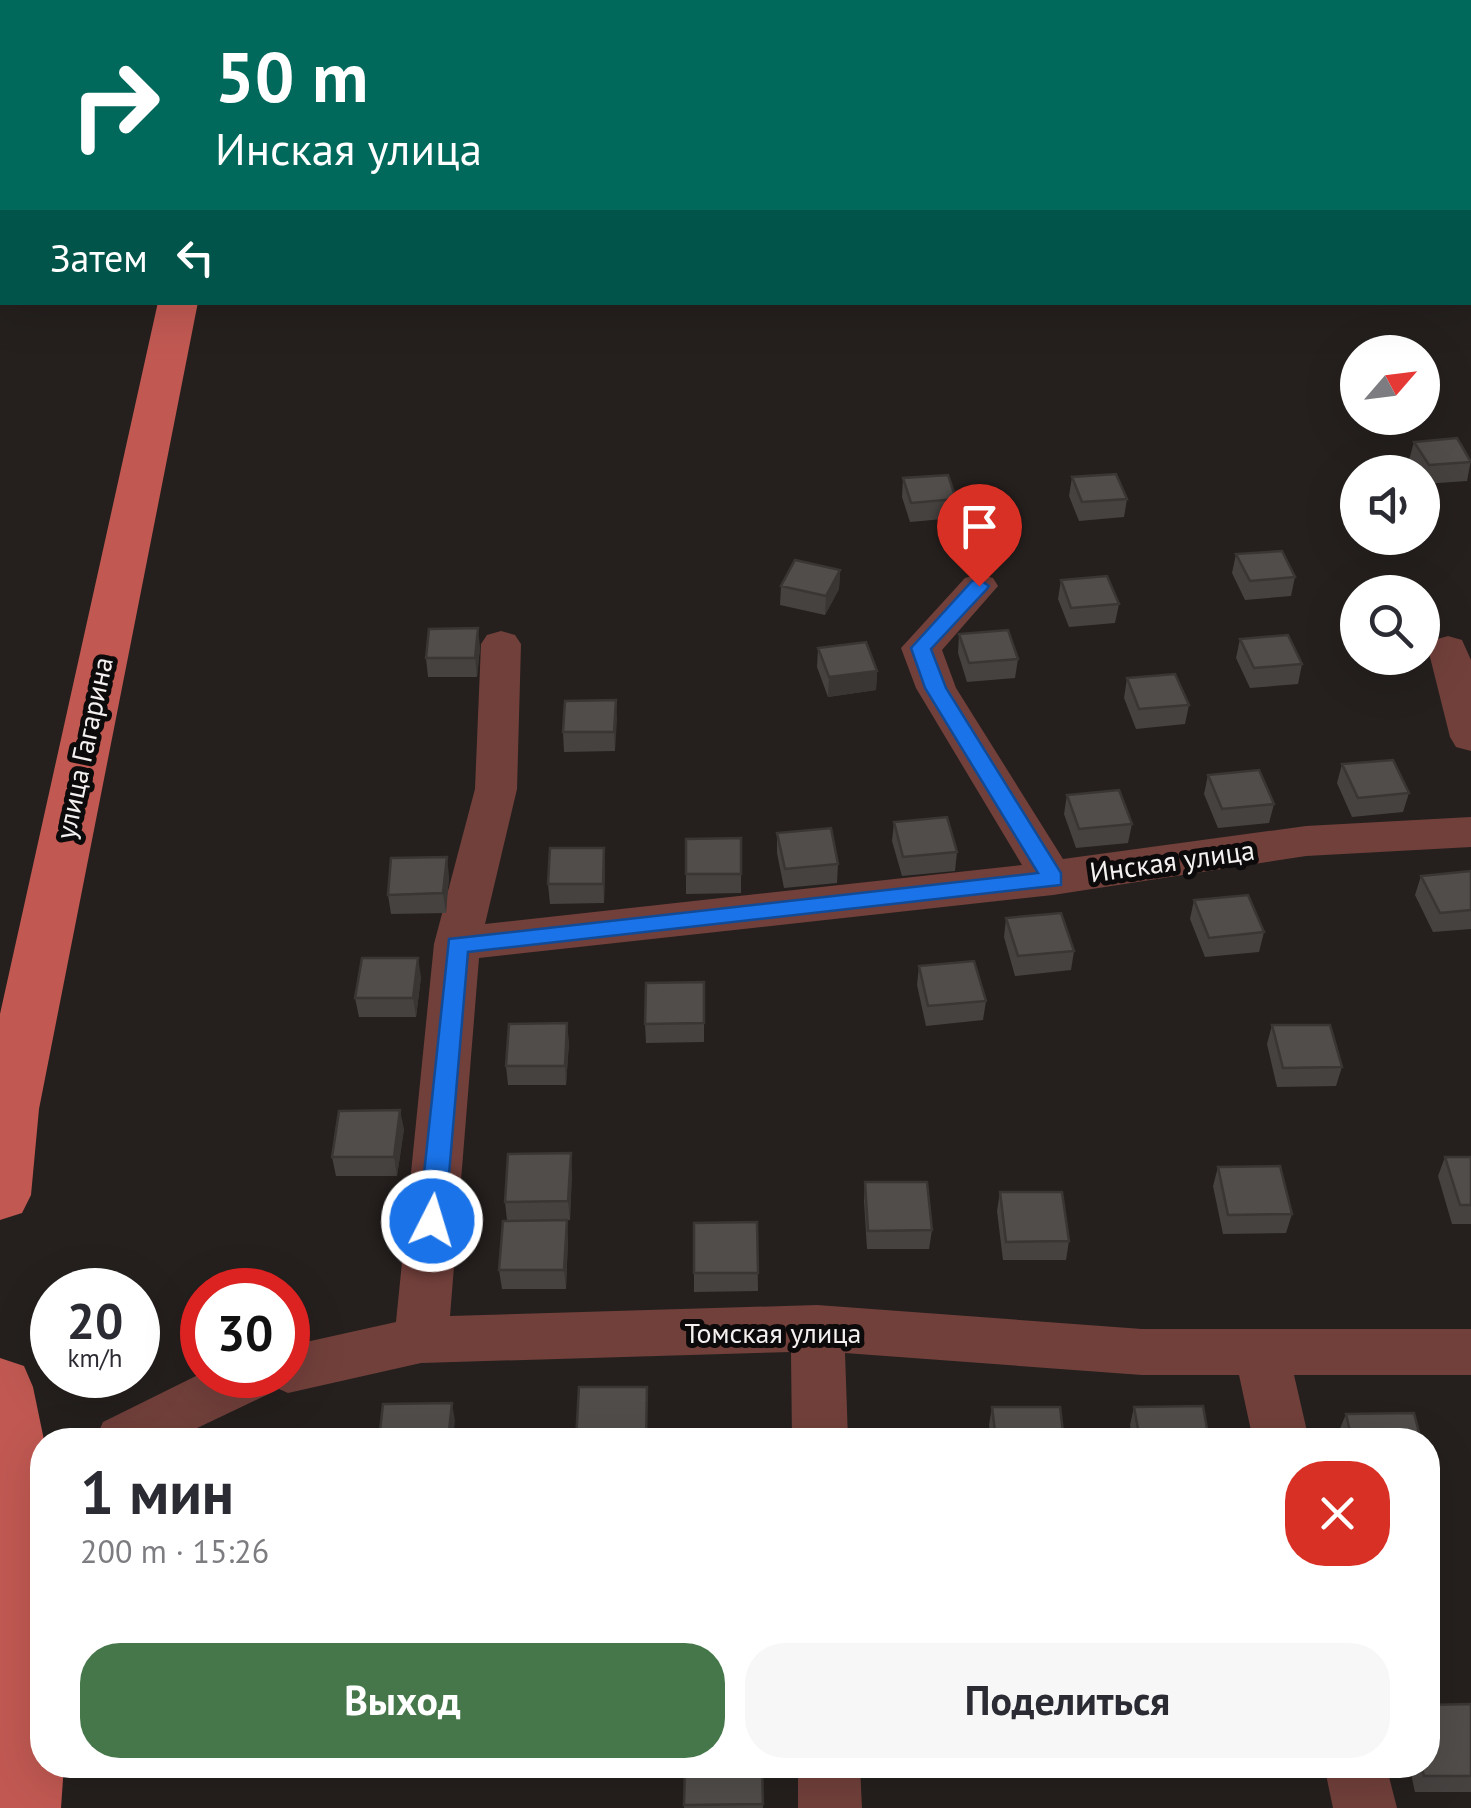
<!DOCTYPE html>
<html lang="ru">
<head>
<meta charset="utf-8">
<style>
	body { margin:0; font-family:"PT Sans",sans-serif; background:#f7f7f7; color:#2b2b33; height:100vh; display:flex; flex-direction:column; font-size:38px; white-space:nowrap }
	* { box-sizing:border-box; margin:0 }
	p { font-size:32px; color:#7c7c81 }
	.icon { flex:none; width:55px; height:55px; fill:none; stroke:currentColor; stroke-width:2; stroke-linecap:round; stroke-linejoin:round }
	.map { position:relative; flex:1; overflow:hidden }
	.panel { position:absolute; left:30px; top:1428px; width:1410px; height:350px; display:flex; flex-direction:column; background:#fff; border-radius:40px; box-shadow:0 10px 40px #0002 }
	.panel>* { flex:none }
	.top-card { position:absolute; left:0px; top:0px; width:1472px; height:305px; box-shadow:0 10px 40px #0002; background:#00695c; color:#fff; overflow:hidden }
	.needle { width:65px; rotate:62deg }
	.fabs { position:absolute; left:1340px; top:335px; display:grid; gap:20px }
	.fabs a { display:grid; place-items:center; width:100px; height:100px; border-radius:50%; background:#fff; box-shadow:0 10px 40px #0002; font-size:50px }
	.speed { position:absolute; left:30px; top:1268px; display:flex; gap:20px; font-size:50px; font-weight:700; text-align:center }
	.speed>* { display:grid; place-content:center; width:130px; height:130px; border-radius:50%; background:#fff; box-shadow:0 10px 40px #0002; line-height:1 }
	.speed small { font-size:25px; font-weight:400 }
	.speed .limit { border:15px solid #d22; background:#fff; color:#111 }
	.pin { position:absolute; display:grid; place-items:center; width:85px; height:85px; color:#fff; margin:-102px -42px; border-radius:50% 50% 50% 0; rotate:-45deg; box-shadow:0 0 10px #0007 }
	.pin .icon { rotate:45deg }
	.me { position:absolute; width:110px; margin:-55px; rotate:5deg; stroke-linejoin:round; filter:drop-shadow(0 0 8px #0008) }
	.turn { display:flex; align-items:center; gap:35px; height:210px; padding:0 50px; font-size:45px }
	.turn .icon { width:130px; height:130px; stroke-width:2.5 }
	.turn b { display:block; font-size:70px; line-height:85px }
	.then { display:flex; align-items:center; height:95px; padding:0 50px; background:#0003; gap:20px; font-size:38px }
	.round { display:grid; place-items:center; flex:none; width:105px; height:105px; border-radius:40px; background:#f7f7f7 }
	.headline { display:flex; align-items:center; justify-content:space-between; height:170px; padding:0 50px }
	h1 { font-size:60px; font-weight:700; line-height:75px }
	.action { display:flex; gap:20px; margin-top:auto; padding:20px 50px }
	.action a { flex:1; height:115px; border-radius:40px; background:#46774a; color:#fff; font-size:40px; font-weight:700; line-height:115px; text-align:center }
	.action a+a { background:#f7f7f7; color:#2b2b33 }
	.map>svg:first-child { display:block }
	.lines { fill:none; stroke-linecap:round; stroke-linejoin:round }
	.minor { fill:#72403b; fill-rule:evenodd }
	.primary { fill:#c15952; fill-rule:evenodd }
	.wall { fill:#464240 }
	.shaded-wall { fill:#393634 }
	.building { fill:#514d4a; stroke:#393634; stroke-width:2.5 }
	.route { fill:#1a73e8; stroke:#114b97; stroke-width:2.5 }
	.labels { text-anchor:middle; stroke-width:10; stroke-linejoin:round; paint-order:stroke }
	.street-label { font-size:28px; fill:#f3f0ef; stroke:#0c0a0a }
</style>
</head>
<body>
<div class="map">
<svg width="1471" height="1808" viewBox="0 0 1471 1808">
	<rect width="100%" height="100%" fill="#25201e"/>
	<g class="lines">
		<!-- minor -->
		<path class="minor" d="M979,574L993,578L998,586L942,650L956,688L1063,859L1306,826L1471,817V847L1306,856L1053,895L479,958L450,1316L817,1305L1142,1329H1471V1375H1294L1309,1440H1253L1239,1375H1142L845,1353L848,1440H792L791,1352L421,1363L288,1393L279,1389L172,1440H95L103,1422L202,1373L288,1375V1346L396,1322L434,944L475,789L481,644L487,635L501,631L515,635L521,644L517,789L485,924L1022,865L916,688L901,648L965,578Z
			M1448,636L1462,640L1471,660V751L1456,747L1450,737L1428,649L1434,640Z
			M798,1765H860L862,1808H798Z
			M1324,1765H1386L1397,1808H1333Z"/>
		<!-- primary -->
		<path class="primary" d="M143,0H175L176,2H144Z
			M158,302H198L39,1109L31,1195L22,1213L0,1220V1014Z
			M0,1358L24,1366L33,1387L44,1440L42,1765H64L61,1808H0Z"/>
	</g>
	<!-- wall -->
	<path class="wall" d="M1414,442L1471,460L1467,481L1424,484L1422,472H1417L1409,460Z
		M1072,477L1127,499L1124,517L1079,521L1069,496Z
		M903,478L956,499L954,518L910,522L902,497Z
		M1236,554L1295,577L1291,596L1245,600L1232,573Z
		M840,570L839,589L825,615L780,605L781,586Z
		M1061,580L1119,604L1115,623L1069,627L1058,599Z
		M959,634L1018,659L1015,678L967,682L958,653Z
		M1240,639L1302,664L1298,684L1250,688L1236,658Z
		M480,647L477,677H428L426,658Z
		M818,648L877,671L876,690L828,697L817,667Z
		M1127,678L1189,705L1185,724L1136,729L1124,698Z
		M616,700L615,751L564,752L563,732Z
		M1342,764L1409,793L1403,812L1352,817L1337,783Z
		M1208,775L1274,804L1269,823L1218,828L1204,794Z
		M1067,795L1132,824L1128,843L1076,848L1064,814Z
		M894,822L957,852L955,871L902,876L892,841Z
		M777,833L838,864L837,883L784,888L777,853Z
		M741,838V893L686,894V839Z
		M604,848L605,867L604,903L550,904L548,884Z
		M1471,871V929L1433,932L1415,895L1421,876Z
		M449,876L446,913L391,914L388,895Z
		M1194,900L1264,932L1259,952L1205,957L1190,919Z
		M1006,918L1074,951L1071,970L1015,976L1004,937Z
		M919,966L986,1001L983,1020L926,1026L917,985Z
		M421,977L416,1017H359L355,998Z
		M704,982V1042L646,1043L645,1024Z
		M1272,1025L1342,1067L1336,1086L1277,1087L1267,1044Z
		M569,1042L566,1085H508L506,1066Z
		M404,1129L397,1176H336L332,1157Z
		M1445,1157H1471V1224H1452L1438,1176Z
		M1218,1167L1292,1214L1286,1233L1223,1234L1213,1186Z
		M572,1172L570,1220H507L505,1202Z
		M865,1182L932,1230L929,1249H867L864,1201Z
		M1000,1192L1069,1241L1066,1260H1003L997,1211Z
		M757,1222L758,1291L694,1292V1223Z
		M568,1239L566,1289H502L499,1270Z
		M992,1407L1064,1440H991L989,1425Z
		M1134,1407L1209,1440H1132L1130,1425Z
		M1346,1414L1421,1440H1341L1339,1431Z
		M1471,1704V1792H1415L1409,1765H1428Z
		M685,1765L763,1804V1808H684Z"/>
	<!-- shaded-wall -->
	<path class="shaded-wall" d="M840,570L839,589L825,615L826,596Z
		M478,628L480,647L477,677L475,658Z
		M877,671L876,690L828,697L829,677Z
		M616,700L617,719L615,751L614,732Z
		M604,848L605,867L604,903L603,884Z
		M447,857L449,876L446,913L443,893Z
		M418,958L421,977L416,1017L413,998Z
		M567,1023L569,1042L566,1085L565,1066Z
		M400,1110L404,1129L397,1176L394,1157Z
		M571,1153L572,1172L570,1220L568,1201Z
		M567,1220L568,1239L566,1289L564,1270Z
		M452,1403L455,1421L453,1440H448Z"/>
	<!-- building -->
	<path class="building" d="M1457,438L1471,462L1429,465L1414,442Z
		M1116,474L1127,499L1082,502L1072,477Z
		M948,475L956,499L911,503L903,478Z
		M1282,551L1295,577L1250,581L1236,554Z
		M795,560L840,570L826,596L781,586Z
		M1107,576L1119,604L1071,608L1061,580Z
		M478,628L475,658H426L429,629Z
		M1008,630L1018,659L969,663L959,634Z
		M1288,635L1302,664L1254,668L1240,639Z
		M866,642L877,671L829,677L818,648Z
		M1175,674L1189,705L1139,709L1127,678Z
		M616,700L614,732H563L565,701Z
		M1393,760L1409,793L1358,798L1342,764Z
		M1259,770L1274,804L1222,809L1208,775Z
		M1119,790L1132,824L1079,829L1067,795Z
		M947,817L957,852L903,857L894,822Z
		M831,828L838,864L785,869L777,833Z
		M741,838V874H686V839Z
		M550,848H604L603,884H548Z
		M447,857L443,893L388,895L391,858Z
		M1471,871V910L1440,913L1421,876Z
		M1248,895L1264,932L1209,938L1194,900Z
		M1061,913L1074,951L1018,956L1006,918Z
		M362,958H418L413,998H355Z
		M974,961L986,1001L928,1006L919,966Z
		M704,982V1023L645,1024L646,983Z
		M567,1023L565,1066H506L509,1024Z
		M1272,1025H1330L1342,1067L1283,1068Z
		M400,1110L394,1157H332L339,1111Z
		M571,1153L568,1201L505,1202L508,1154Z
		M1445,1157H1471V1205H1460Z
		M1280,1166L1292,1214L1228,1215L1218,1167Z
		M865,1182H927L932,1230L868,1231Z
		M1000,1192H1062L1069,1241L1006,1242Z
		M567,1220L564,1270H499L503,1221Z
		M757,1222L758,1273H694V1223Z
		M579,1387H647L646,1440H576Z
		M452,1403L448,1440H379L383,1404Z
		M1203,1406L1209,1440H1140L1134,1407Z
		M992,1407H1060L1064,1440H996Z
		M1414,1413L1421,1440H1352L1346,1414Z
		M275,1436L274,1440H205L206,1437Z
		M1471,1704V1776H1424L1421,1765H1428V1705Z
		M685,1765H762L763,1804L684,1805Z"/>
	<!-- route -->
	<path class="route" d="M979,579L989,586L986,590L931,649L946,688L1061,873V885L468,952L445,1221L432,1232L423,1229L419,1221L449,939L1038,873L925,688L911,648L972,581Z"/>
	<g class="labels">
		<!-- street labels -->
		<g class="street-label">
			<text transform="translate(84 748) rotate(-78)" y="10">улица Гагарина</text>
			<text transform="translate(1172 861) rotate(-8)" y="10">Инская улица</text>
			<text x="773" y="1343">Томская улица</text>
		</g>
	</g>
</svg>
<div class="fabs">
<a><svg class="needle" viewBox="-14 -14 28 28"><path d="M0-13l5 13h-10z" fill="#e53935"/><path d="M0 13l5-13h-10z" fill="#7c7c81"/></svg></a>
<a><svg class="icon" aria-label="sound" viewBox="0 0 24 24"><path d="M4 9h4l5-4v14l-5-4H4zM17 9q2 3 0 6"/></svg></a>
<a><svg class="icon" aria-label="search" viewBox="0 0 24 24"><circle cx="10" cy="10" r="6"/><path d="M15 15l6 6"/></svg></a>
</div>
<div class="speed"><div>20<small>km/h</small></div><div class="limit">30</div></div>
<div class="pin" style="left:979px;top:586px;background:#d93025"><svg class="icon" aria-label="arrive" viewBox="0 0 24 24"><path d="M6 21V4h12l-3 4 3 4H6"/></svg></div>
<svg class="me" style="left:432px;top:1221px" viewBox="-20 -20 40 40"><circle r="17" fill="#1a73e8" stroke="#fff" stroke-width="3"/><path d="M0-11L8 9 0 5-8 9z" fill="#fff"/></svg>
<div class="top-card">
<div class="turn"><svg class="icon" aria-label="right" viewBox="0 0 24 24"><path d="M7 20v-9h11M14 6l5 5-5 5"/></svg><div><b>50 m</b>Инская улица</div></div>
<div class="then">Затем<svg class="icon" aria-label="left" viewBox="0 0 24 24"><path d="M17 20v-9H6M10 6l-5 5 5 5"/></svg></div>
</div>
<section class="panel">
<div class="headline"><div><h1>1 мин</h1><p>200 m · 15:26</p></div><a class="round" style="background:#d93025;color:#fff"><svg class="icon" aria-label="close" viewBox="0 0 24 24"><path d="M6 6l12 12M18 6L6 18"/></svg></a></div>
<div class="action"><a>Выход</a><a>Поделиться</a></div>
</section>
</div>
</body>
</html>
